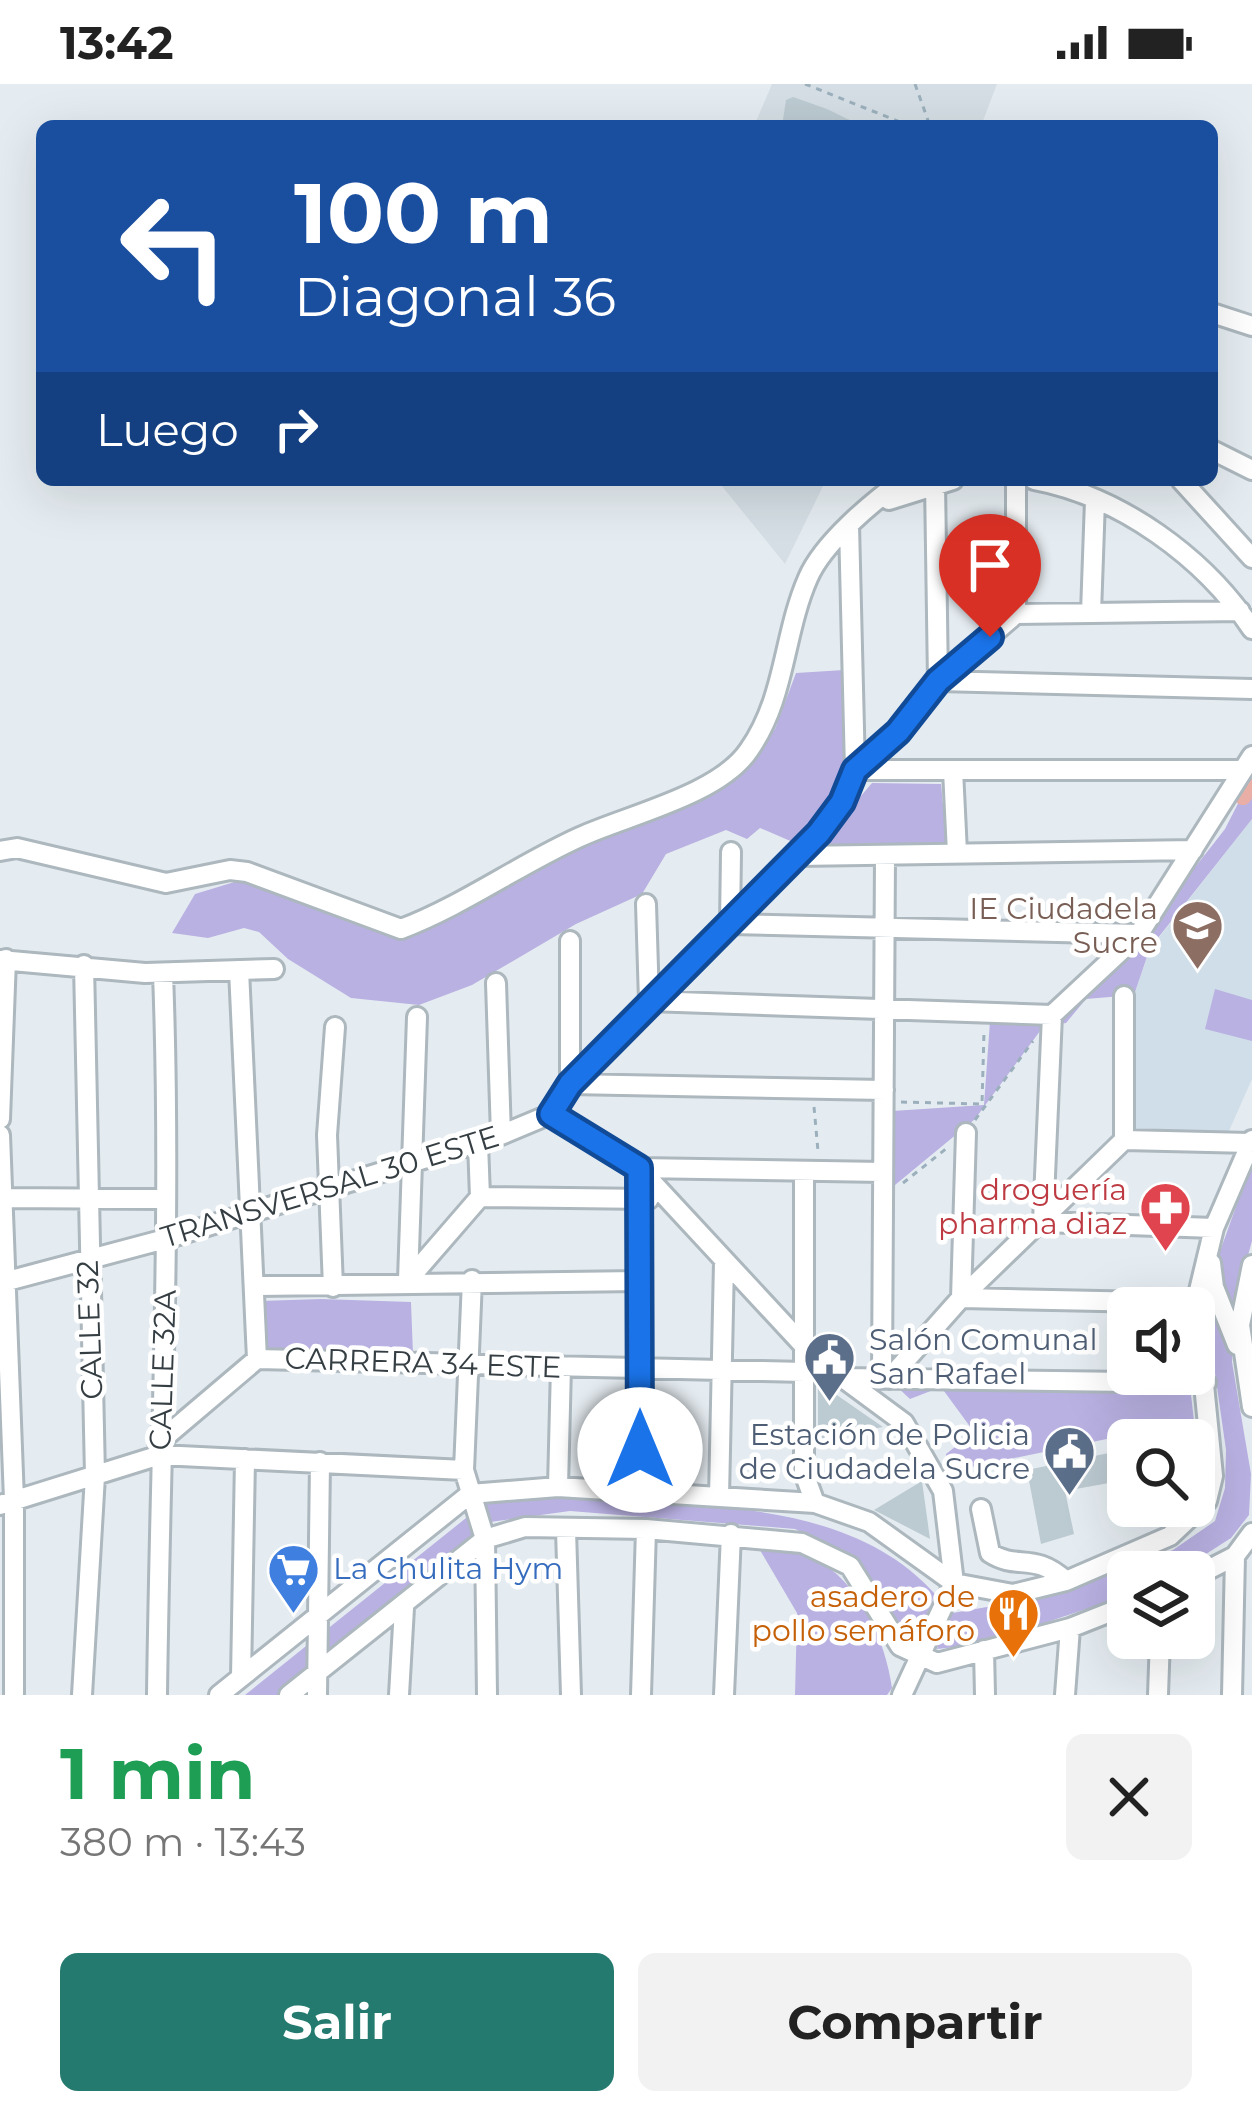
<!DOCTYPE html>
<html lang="es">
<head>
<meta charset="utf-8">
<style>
	body { margin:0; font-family:Montserrat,sans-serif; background:#f2f2f2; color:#222; height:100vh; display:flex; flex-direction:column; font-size:45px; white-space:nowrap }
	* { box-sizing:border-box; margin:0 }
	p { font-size:39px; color:#767676 }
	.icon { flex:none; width:66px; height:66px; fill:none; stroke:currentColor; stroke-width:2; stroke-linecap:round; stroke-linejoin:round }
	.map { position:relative; height:1611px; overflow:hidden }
	.sheet { display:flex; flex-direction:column; background:#fff; flex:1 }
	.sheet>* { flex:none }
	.guide { position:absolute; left:36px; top:36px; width:1182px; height:366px; border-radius:18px; box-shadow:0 12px 48px #0002; background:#1a4fa0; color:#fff; overflow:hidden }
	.controls { position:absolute; left:1107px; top:1203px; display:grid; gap:24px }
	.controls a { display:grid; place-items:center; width:108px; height:108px; border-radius:18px; background:#fff; box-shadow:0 12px 48px #0002; font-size:60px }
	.pin { position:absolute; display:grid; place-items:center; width:102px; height:102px; color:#fff; margin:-123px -51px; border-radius:50% 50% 50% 0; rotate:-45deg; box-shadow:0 0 12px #0007 }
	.pin .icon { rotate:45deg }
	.me { position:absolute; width:132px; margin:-66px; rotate:0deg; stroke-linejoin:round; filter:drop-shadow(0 0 9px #0008) }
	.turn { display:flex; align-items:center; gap:42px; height:252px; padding:0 60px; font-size:54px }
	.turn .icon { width:156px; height:156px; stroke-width:2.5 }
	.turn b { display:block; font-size:84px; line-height:102px }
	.then { display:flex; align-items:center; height:114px; padding:0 60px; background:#0003; gap:24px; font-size:45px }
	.round { display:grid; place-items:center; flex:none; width:126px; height:126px; border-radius:18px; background:#f2f2f2 }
	.overview { display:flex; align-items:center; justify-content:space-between; height:204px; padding:0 60px }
	h1 { font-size:72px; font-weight:700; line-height:90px; color:#1e9e55 }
	.cta { display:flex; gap:24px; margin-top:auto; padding:24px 60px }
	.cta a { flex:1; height:138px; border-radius:18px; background:#247a6e; color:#fff; font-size:48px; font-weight:700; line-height:138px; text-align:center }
	.cta a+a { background:#f2f2f2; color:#222 }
	.status { display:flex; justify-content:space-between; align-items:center; height:84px; padding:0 60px; background:#fff; direction:ltr }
	.status svg { height:33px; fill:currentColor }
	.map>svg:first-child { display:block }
	.residential { fill:#d4dee4 }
	.education { fill:#d0dee9 }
	.green { fill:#b9b1e2 }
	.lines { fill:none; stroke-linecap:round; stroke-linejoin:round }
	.canal { stroke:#e9aea6; stroke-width:18 }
	.building { fill:#bccad1 }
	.minor-casing { stroke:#acb7be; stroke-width:24 }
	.path { stroke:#9bb0bc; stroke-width:3; stroke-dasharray:6 6; stroke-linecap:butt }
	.minor { stroke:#fff; stroke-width:18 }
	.route-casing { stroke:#114b97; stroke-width:30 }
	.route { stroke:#1a73e8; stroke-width:21 }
	.labels { text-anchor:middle; stroke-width:9; stroke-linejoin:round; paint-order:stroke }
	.education-label { font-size:30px; fill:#785e54; stroke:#fff; text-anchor:end }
	.street-label { font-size:30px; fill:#353e43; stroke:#fff }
	.health-label { font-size:30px; fill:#be3a42; stroke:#fff; text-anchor:end }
	.service-label { font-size:30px; fill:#4e5e75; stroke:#fff; text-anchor:start }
	.shop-label { font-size:30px; fill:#366cbe; stroke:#fff; text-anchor:start }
	.food-label { font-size:30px; fill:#c56008; stroke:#fff; text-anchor:end }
</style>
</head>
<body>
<div class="status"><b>13:42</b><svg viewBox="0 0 49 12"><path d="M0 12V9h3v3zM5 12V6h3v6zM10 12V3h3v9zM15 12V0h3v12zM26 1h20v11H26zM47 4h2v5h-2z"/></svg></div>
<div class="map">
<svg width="1252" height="1611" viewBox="0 0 1252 1611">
	<rect width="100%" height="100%" fill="#e5ecf1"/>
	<!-- residential -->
	<path class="residential" d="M772,0H997L981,42H754Z
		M717,396H826L785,480Z"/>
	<!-- education -->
	<path class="education" d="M1252,735V995L1229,1047H1136L1134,911L1150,865Z"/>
	<!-- green -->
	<path class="green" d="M844,586L845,699L833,726L795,759L760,744L747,755L726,746L666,770L642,810L576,840L472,901L419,921L351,914L288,875L259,848L244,844L208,854L172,849L195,810L254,792L398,848L449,833L559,767L742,685L775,645L796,589Z
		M1252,692V735L1150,864L1134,911L1086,915L1066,939L1043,943L975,1035L895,1101L892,1027L984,1021L990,937L1032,939L1145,847L1225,745Z
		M872,699L941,700L947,762L819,761Z
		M1215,905L1252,916V957L1205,945Z
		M1252,1078V1157L1236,1214L1232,1278L1251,1390L1249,1431L1231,1454L1178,1488H1128V1511L982,1560L937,1565L947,1530L1043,1513L1173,1466L1215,1437L1225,1404L1226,1366L1204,1212Z
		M321,1215L411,1218L413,1270L261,1266L260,1217Z
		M895,1301L1191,1311L1194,1337L947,1388L946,1370L974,1348L941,1303L910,1315Z
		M555,1412C680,1424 845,1409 935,1510L914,1561L856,1474L795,1445L570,1427L490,1438L280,1611H245L486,1418Z
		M757,1461C774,1465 798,1466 814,1474C860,1499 885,1555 892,1604L887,1611H795L797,1529Z"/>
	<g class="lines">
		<!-- canal -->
		<path class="canal" d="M1243,712L1252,688"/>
	</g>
	<!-- building -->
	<path class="building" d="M793,13L827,25L862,42H782L786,16Z
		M818,1298L883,1343L818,1355Z
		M1128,1365V1423L1113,1426L1109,1399L1065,1407L1074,1450L1041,1460L1027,1386Z
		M922,1397L930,1455L874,1426Z"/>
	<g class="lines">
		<defs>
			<path id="minor" d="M1212,229L1252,242
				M1212,366L1252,386
				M1016,396V530
				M1034,396C1120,412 1204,473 1252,545
				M1181,396L1252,474
				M935,399L938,597L1252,605
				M889,416L953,396
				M849,441L855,686
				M1091,529L1095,416
				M1016,530L1240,527
				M855,686H1241
				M953,686L957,769
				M0,767L17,764L166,799L230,786L247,788L401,845C464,821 518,781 580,753C628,731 719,711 749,666C786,613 783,551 808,494C823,459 872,418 903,396
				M731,768L730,840L1139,850
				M797,772L1193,766
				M646,820L649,917L1052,931
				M570,857V1000L884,1006
				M0,876L145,889L274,885
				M239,886L257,1275
				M496,899L501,1051
				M1052,931L1043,1138L1214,1144
				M1052,931L1139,850L1252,672
				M551,1030L639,1084L805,1263L843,1294L1206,1299
				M0,1035L6,875
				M966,1049L961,1214L1196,1219
				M0,1051L14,1416V1611
				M1124,1056V912
				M1124,1056L1250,1059
				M478,1059L480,1113
				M804,1087V1389L815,1419
				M480,1113L649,1115
				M0,1114L165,1115
				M1211,1179L1214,1203L1237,1261
				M1252,1181L1240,1241L1252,1323
				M409,1195L480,1113
				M408,1196L417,933
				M472,1196L464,1386L485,1455L487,1611
				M0,1199L169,1154L501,1051L551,1030L570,1000L819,749L842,718L855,686L898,648L938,597L1016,530
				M257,1202L639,1197
				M333,1203L327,1051L335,943
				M257,1275L805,1288
				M843,1294L904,1339L943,1407L954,1499L902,1611
				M882,1294L885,771
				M889,1295L961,1214L1124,1056
				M158,1359L257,1275
				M558,1403L561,1282
				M640,1405L639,1084L883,1088
				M719,1413L724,1178
				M0,1421L160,1371L464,1386
				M981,1425L990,1469C1018,1487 1033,1467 1066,1497
				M566,1446L571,1611
				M1194,1493L1235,1472L1252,1449
				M984,1566L985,1611
				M241,1593L245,1375
				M82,1611L95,1392L84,881
				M157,1611C160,1370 172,1130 163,889
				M219,1611L470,1410L558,1403L815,1419L869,1438L954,1499L1013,1510L1066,1497L1170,1452L1207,1417L1213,1392L1196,1219L1214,1144L1252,1056
				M289,1611L485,1455L525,1443L646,1445L802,1459L850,1482L900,1562L937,1579L1070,1544L1128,1521
				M317,1611L320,1378
				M399,1611L404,1524
				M641,1611L646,1445
				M724,1611L731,1450
				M1065,1611L1070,1544
				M1158,1611L1160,1554
				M1232,1611L1235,1472"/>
		</defs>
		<!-- minor casing -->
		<use href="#minor" class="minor-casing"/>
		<!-- path -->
		<path class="path" d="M805,0L910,42
			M915,0L930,42
			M901,1018L982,1020L984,948
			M814,1023L818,1067
			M975,1036L1033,957
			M903,1099L947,1064"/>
		<!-- minor -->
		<use href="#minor" class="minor"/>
	</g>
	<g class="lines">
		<defs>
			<path id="route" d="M640,1366L639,1084L551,1030L570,1000L819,749L842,718L855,686L898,648L938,597L990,553"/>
		</defs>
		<!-- route casing -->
		<use href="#route" class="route-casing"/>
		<!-- route -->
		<use href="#route" class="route"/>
	</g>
	<!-- icons -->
	<defs>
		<symbol id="school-pin" viewBox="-11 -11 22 30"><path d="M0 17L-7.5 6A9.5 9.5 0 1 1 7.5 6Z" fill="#8d6e63" stroke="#fff"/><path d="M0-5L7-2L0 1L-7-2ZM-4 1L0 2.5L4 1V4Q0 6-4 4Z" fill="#fff"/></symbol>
		<symbol id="pharmacy-pin" viewBox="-11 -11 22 30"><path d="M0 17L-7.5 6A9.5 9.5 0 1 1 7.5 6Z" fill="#e0444e" stroke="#fff"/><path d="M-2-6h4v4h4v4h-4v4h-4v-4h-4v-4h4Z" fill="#fff"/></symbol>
		<symbol id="civic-pin" viewBox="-11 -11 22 30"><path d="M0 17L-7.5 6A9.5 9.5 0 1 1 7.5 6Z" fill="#5c6f8a" stroke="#fff"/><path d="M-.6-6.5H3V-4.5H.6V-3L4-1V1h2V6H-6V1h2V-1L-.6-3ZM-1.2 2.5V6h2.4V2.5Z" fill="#fff"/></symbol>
		<symbol id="supermarket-pin" viewBox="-11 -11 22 30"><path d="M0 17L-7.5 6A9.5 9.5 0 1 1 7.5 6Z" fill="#3f7fe0" stroke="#fff"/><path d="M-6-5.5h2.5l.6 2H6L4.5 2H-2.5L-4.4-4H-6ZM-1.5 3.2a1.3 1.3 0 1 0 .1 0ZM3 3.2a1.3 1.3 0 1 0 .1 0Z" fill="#fff"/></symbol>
		<symbol id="restaurant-pin" viewBox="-11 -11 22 30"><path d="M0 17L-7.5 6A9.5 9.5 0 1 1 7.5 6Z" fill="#e8710a" stroke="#fff"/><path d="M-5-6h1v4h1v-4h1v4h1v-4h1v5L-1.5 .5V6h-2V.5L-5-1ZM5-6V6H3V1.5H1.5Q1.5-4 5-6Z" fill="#fff"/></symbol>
	</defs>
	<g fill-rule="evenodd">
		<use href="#school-pin" x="1168" y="812" width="59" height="81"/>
		<use href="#pharmacy-pin" x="1136" y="1094" width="59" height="81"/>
		<use href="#civic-pin" x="800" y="1244" width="59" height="81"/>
		<use href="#civic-pin" x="1040" y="1338" width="59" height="81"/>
		<use href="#supermarket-pin" x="264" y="1456" width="59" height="81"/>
		<use href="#restaurant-pin" x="984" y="1500" width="59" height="81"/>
	</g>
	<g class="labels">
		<!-- education labels -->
		<g class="education-label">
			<text x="1158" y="835">IE Ciudadela<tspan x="1158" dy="34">Sucre</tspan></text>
		</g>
		<!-- street labels -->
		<g class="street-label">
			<text transform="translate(330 1103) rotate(-17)" y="10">TRANSVERSAL 30 ESTE</text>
			<text transform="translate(90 1246) rotate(-92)" y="10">CALLE 32</text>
			<text transform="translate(423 1279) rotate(2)" y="10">CARRERA 34 ESTE</text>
			<text transform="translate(163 1286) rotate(-88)" y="10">CALLE 32A</text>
		</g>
		<!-- health labels -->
		<g class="health-label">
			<text x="1127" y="1116">droguería<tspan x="1127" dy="34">pharma diaz</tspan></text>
		</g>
		<!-- service labels -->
		<g class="service-label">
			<text x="869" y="1266">Salón Comunal<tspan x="869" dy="34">San Rafael</tspan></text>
			<text x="1030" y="1361" text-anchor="end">Estación de Policia<tspan x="1030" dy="34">de Ciudadela Sucre</tspan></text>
		</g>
		<!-- shop labels -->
		<g class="shop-label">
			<text x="333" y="1495">La Chulita Hym</text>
		</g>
		<!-- food labels -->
		<g class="food-label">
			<text x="975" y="1523">asadero de<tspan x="975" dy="34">pollo semáforo</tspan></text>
		</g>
	</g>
</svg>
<div class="controls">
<a><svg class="icon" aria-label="sound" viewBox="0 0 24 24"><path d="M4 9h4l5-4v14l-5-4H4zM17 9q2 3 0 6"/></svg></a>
<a><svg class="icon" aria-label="search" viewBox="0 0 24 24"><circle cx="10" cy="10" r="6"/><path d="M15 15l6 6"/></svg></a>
<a><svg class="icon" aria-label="layers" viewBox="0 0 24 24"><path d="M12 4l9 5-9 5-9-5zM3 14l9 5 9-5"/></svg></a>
</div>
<div class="pin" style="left:990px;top:553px;background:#d93025"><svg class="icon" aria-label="arrive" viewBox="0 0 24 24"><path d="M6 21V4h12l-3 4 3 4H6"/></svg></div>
<svg class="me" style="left:640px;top:1366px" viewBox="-20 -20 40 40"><circle r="19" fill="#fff"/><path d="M0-13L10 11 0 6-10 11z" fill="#1a73e8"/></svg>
<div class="guide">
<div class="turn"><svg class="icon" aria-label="left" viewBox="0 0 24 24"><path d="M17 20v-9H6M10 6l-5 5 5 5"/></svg><div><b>100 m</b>Diagonal 36</div></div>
<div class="then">Luego<svg class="icon" aria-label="right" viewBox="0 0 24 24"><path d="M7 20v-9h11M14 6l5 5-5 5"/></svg></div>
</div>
</div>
<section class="sheet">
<div class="overview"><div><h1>1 min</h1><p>380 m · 13:43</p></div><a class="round"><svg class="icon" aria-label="close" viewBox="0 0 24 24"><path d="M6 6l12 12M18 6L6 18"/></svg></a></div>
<div class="cta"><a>Salir</a><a>Compartir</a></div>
</section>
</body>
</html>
